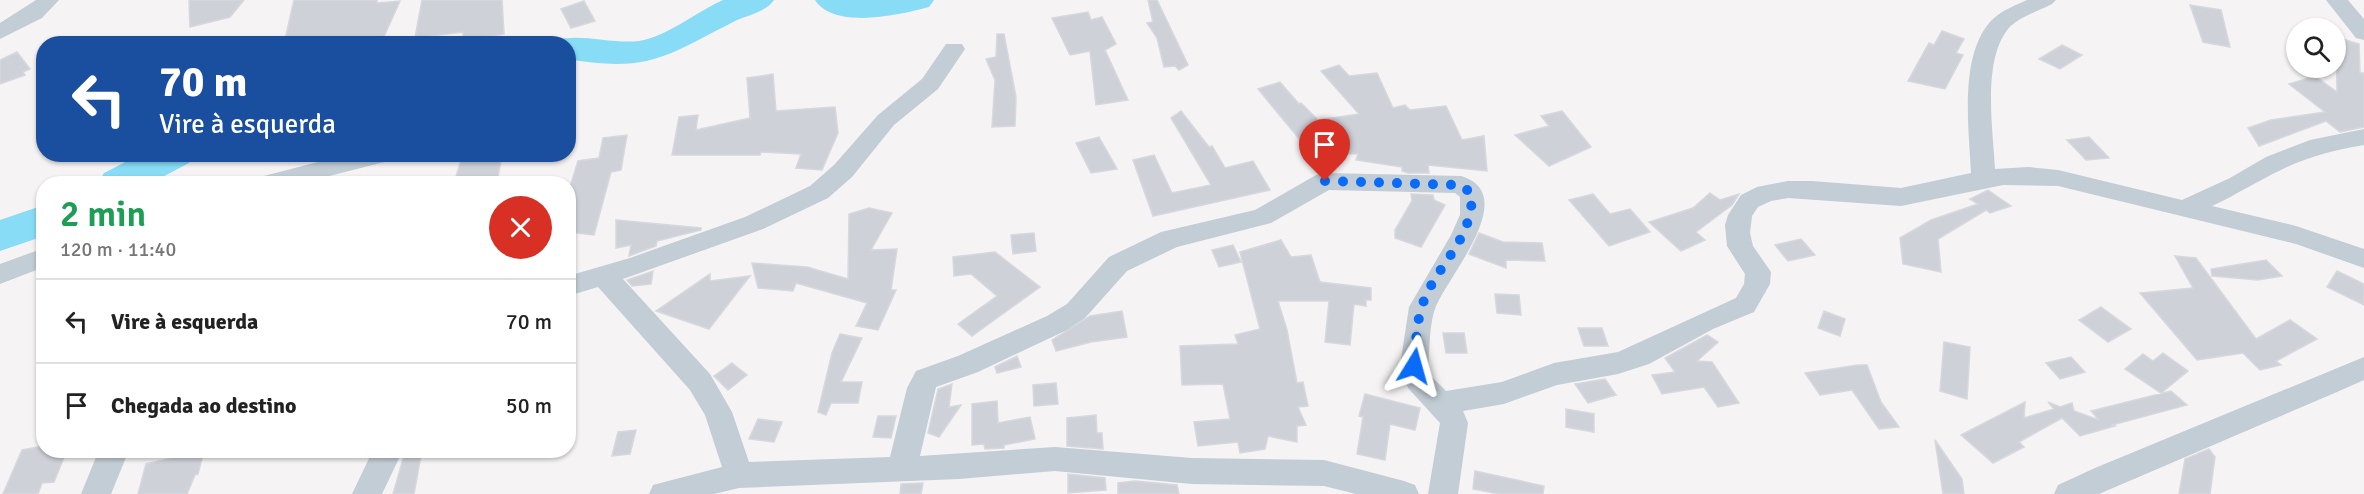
<!DOCTYPE html>
<html lang="pt">
<head>
<meta charset="utf-8">
<style>
	body { margin:0; font-family:Signika,sans-serif; background:#f2f2f2; color:#222; height:100vh; display:flex; flex-direction:column; font-size:22px; white-space:nowrap }
	* { box-sizing:border-box; margin:0 }
	p { font-size:20px; color:#767676 }
	.icon { flex:none; width:33px; height:33px; fill:none; stroke:currentColor; stroke-width:2; stroke-linecap:round; stroke-linejoin:round }
	.map { position:relative; flex:1; overflow:hidden }
	.sheet { position:absolute; left:36px; top:176px; width:540px; height:282px; display:flex; flex-direction:column; background:#fff; border-radius:24px; box-shadow:0 2px 4px #0004 }
	.sheet>* { flex:none }
	.top-card { position:absolute; left:36px; top:36px; width:540px; height:126px; border-radius:24px; box-shadow:0 2px 4px #0004; background:#1a4fa0; color:#fff; overflow:hidden }
	.controls { position:absolute; left:2286px; top:18px; display:grid; gap:12px }
	.controls a { display:grid; place-items:center; width:60px; height:60px; border-radius:50%; background:#fff; box-shadow:0 2px 4px #0004; font-size:30px }
	.pin { position:absolute; display:grid; place-items:center; width:51px; height:51px; color:#fff; margin:-62px -26px; border-radius:50% 50% 50% 0; rotate:-45deg; box-shadow:0 0 6px #0007 }
	.pin .icon { rotate:45deg }
	.me { position:absolute; width:66px; margin:-33px; rotate:8deg; stroke-linejoin:round; filter:drop-shadow(0 0 4px #0008) }
	.turn { display:flex; align-items:center; gap:21px; height:126px; padding:0 24px; font-size:27px }
	.turn .icon { width:78px; height:78px; stroke-width:2.5 }
	.turn b { display:block; font-size:42px; line-height:51px }
	.round { display:grid; place-items:center; flex:none; width:63px; height:63px; border-radius:32px; background:#f2f2f2 }
	.summary { display:flex; align-items:center; justify-content:space-between; height:102px; padding:0 24px }
	h1 { font-size:36px; font-weight:600; line-height:45px; color:#1e9e55 }
	ul { padding:0; list-style:none }
	li { display:flex; align-items:center; gap:18px; height:84px; padding:0 24px; border-top:2px solid #e0e0e0 }
	li div { flex:1 }
	li b { display:block; font-size:22px }
	li em { font-style:normal }
	.map>svg:first-child { display:block }
	.lines { fill:none; stroke-linecap:round; stroke-linejoin:round }
	.river { fill:#88dcf6; fill-rule:evenodd }
	.building { fill:#ced1d8; stroke:#d6d8de; stroke-width:1.5 }
	.street { fill:#c2cdd5; fill-rule:evenodd }
	.route { stroke:#096cf9; stroke-width:10; stroke-dasharray:0 18 }
</style>
</head>
<body>
<div class="map">
<svg width="2364" height="494" viewBox="0 0 2364 494">
	<rect width="100%" height="100%" fill="#f5f3f3"/>
	<g class="lines">
		<!-- river -->
		<path class="river" d="M723,0H774C766,12 748,15 735,21C666,56 650,73 568,59V44H553L555,40C582,33 611,44 639,41C666,37 698,11 723,0Z
			M815,0H934L929,7C899,15 835,30 815,0Z
			M141,154H194L189,163L151,183H98L104,173Z
			M44,205V236L0,251V220Z"/>
	</g>
	<!-- building -->
	<path class="building" d="M189,0H244L230,17L190,27Z
		M294,0H377V3L400,1L381,43L284,44Z
		M422,0H502L504,34L484,37L483,44H463V32L415,38Z
		M1148,0H1157L1188,65L1179,70L1175,66L1164,67L1157,38L1147,23L1153,22Z
		M584,1L595,21L571,28L561,9Z
		M2190,5L2221,10L2230,47L2203,42Z
		M1088,12L1091,20L1102,17L1116,44L1105,50L1128,100L1096,105L1090,51L1070,55L1052,18Z
		M1942,31L1964,39L1956,53L1963,55L1945,89L1908,81L1929,43L1934,45Z
		M997,34H1004L1016,97L1015,126L992,127L995,80L986,59L996,57Z
		M2336,37L2359,44L2360,73H2364V127L2340,132L2326,121L2259,146L2248,128L2271,120L2325,112L2289,84L2315,76L2337,92Z
		M2062,45L2082,55L2060,69L2039,59Z
		M17,52L30,69L23,72L25,75L0,84V60Z
		M1339,65L1349,76L1377,73L1393,108L1405,105L1410,110L1446,106L1462,140L1484,136L1487,171L1428,165L1429,173H1408L1402,171V167L1356,160L1358,154L1311,153V145L1305,146L1258,89L1280,82L1299,104L1301,103L1318,120L1359,114L1321,71Z
		M773,74L776,111L835,107L838,133L822,170L796,168L801,154L761,152L760,155H672L679,117L698,115L696,130L750,118L747,78Z
		M1181,111L1209,147L1212,146L1225,168L1253,161L1270,190L1153,216L1133,160L1154,155L1172,193L1211,185L1171,118Z
		M1562,111L1591,147L1549,166L1515,135L1549,126L1541,116Z
		M627,135L621,170L611,172L594,235L568,232V193L578,161L599,158L603,138Z
		M1099,137L1117,169L1091,173L1076,143Z
		M2089,137L2109,158L2086,160L2067,140Z
		M463,154H502L497,183H454Z
		M1988,190L2011,206L1990,213L1986,210L1938,239L1941,272L1903,264L1900,238L1931,220L1978,204L1970,199Z
		M1710,193L1720,200L1739,194L1732,205L1696,232L1705,240L1681,251L1649,222L1693,208Z
		M1411,194L1433,195L1434,200L1445,205L1421,247L1395,238V230L1412,201Z
		M1593,194L1610,214L1630,209L1650,232L1609,246L1569,200Z
		M869,208L892,213L871,250L897,249L891,290H896L878,330L856,326L867,303L796,283L793,291L758,288L752,263L807,267L848,279L849,214Z
		M616,220L701,228V230L657,241L656,246L629,256L631,245L616,248Z
		M1034,233L1036,251L1013,254L1011,235Z
		M1479,233L1503,242L1542,243L1545,261L1506,260V268L1469,254Z
		M1801,239L1815,255L1788,261L1775,245Z
		M1281,240L1291,257L1311,255L1320,282L1371,288V300H1366V306L1354,304L1350,345L1325,342L1329,301H1278L1287,330L1297,383L1303,382L1308,406L1298,407L1306,425L1297,426V442L1268,436L1265,449L1240,453L1238,442L1198,446L1194,422L1230,419L1223,384L1182,385L1180,346L1238,344L1235,335L1260,329L1240,252Z
		M1233,245L1241,262L1219,267L1212,250Z
		M995,252L1040,287L972,336L958,324L997,296L971,274L954,276L953,257Z
		M2175,256L2196,258L2256,339L2290,320L2317,339L2276,361L2281,365L2260,370L2243,353L2197,360L2140,293L2193,288Z
		M2266,260L2282,276L2258,280L2212,276L2211,269Z
		M653,271L651,284L632,286L627,280Z
		M2337,271L2364,284V305L2327,287Z
		M710,274V281L750,276L709,329L656,311Z
		M1495,294L1519,295L1521,315L1497,313Z
		M2101,307L2131,329L2108,342L2079,320Z
		M1122,311L1127,337L1091,342L1056,351L1052,340L1090,316Z
		M1824,311L1845,319L1840,336L1818,328Z
		M1578,328H1602L1608,346H1584Z
		M1443,333H1464L1467,353H1446Z
		M840,334L862,338L841,382H862L858,403H831L826,415L818,412L832,353Z
		M1707,335L1718,342L1697,361L1712,362L1739,403L1718,407L1704,387L1662,394L1652,375L1675,372L1665,358Z
		M1944,342L1970,347L1967,399L1940,391Z
		M2163,353L2188,371L2161,393L2125,369L2143,354L2153,361Z
		M1017,356L1021,367L997,373L995,367Z
		M2071,357L2085,372L2060,379L2046,363Z
		M732,363L747,375L728,390L714,376Z
		M1858,365H1867L1881,402L1899,427L1879,429L1852,390L1820,395L1805,373Z
		M1605,379L1616,395L1588,403L1575,384Z
		M1056,383L1058,404L1034,406L1033,385Z
		M952,384L949,407L961,405L939,437L928,433L938,389Z
		M2171,391L2187,405L2112,425L2115,426L2080,436L2062,418L2019,442L2024,447L1993,463L1961,435L2025,402L2024,418L2054,409L2048,402L2060,407L2072,403L2074,411L2099,420L2091,411Z
		M1365,394L1420,408L1415,430L1390,424L1385,460L1357,454L1363,417L1359,416Z
		M997,401L998,423L1030,417L1035,439L1004,445V448L985,449L984,444L972,445V404Z
		M1566,409L1594,414V432L1566,427Z
		M1096,415L1097,433H1102L1103,449L1067,446V418Z
		M878,416H896L891,438L873,437Z
		M758,419L782,422L774,442L749,439Z
		M636,430L630,454L612,456L618,432Z
		M1935,440L1962,479L1964,494H1943Z
		M44,446V450H67L54,482L42,483L38,494H3L22,450Z
		M2209,449L2215,457L2210,494H2179L2185,459Z
		M422,450L414,494H393L405,452Z
		M204,451L198,474L195,475L187,494H138L146,464Z
		M1475,471L1544,486L1543,494H1499L1473,489Z
		M1068,474L1105,478L1106,490L1068,493Z
		M1135,481L1177,485L1179,494H1118V483Z
		M923,483L921,494H900L901,484Z"/>
	<g class="lines">
		<!-- street -->
		<path class="street" d="M36,0H59L42,18L0,39V23Z
			M2027,0H2056L2052,4C2039,11 2018,17 2008,29C1982,61 1993,130 1995,169L2028,167L2058,170L2182,200L2230,178L2266,157L2310,140L2364,129V145C2336,150 2309,156 2283,169C2259,180 2236,195 2212,206L2296,226L2364,249V268L2296,244L2058,186L2003,185L1901,206L1788,198L1771,201L1758,207L1752,216L1750,233L1753,246L1771,272L1770,284L1754,312L1713,329L1649,364L1618,374L1557,385L1504,404L1463,411L1468,423L1458,494H1428L1440,423L1408,388L1400,366L1409,307L1451,235L1460,215V197L1455,193L1329,190L1271,223L1177,247L1127,271L1085,318L1067,330L978,372L936,387L920,456L1055,447L1192,458L1324,460L1404,481L1415,485L1419,494H1356L1324,486L1192,484L1055,471L959,479L739,488L714,494H649L653,485L722,467L705,415L690,390L598,287L568,296V276L630,258L745,217L810,186L834,165L878,115L922,79L946,44H962L965,49L938,89L894,125L852,177L828,198L763,229L623,279L710,374L732,412L749,462L890,457L907,388L916,371L958,356L1047,316L1067,304L1109,257L1161,232L1255,210L1316,175L1325,173L1461,176C1521,194 1449,275 1436,306C1429,323 1430,348 1428,366L1430,375L1446,391L1502,382L1554,363L1618,352L1736,298L1744,284L1745,274L1727,246L1725,225L1728,215L1741,195L1757,187L1788,181H1812L1901,188L1971,173C1969,129 1958,51 1994,18C2003,10 2016,5 2027,0Z
			M2326,0H2348L2364,19V40L2356,38Z
			M349,154H396L392,160L302,183H257L260,177Z
			M44,248V267L0,284V264Z
			M2364,357V380L2337,392L2099,494H2054L2058,485L2095,468Z
			M99,450H129L111,494H81Z
			M373,450H403L382,494H352Z"/>
	</g>
	<g class="lines">
		<!-- route -->
		<path class="route" d="M1325,181L1461,185L1472,194C1472,243 1436,264 1422,306C1416,324 1416,347 1414,366"/>
	</g>
</svg>
<div class="controls">
<a><svg class="icon" aria-label="search" viewBox="0 0 24 24"><circle cx="10" cy="10" r="6"/><path d="M15 15l6 6"/></svg></a>
</div>
<div class="pin" style="left:1325px;top:181px;background:#d93025"><svg class="icon" aria-label="arrive" viewBox="0 0 24 24"><path d="M6 21V4h12l-3 4 3 4H6"/></svg></div>
<svg class="me" style="left:1414px;top:366px" viewBox="-20 -20 40 40"><path d="M0-17L14 15 0 8-14 15z" fill="#096cf9" stroke="#fff" stroke-width="4"/></svg>
<div class="top-card">
<div class="turn"><svg class="icon" aria-label="left" viewBox="0 0 24 24"><path d="M17 20v-9H6M10 6l-5 5 5 5"/></svg><div><b>70 m</b>Vire à esquerda</div></div>
</div>
<section class="sheet">
<div class="summary"><div><h1>2 min</h1><p>120 m · 11:40</p></div><a class="round" style="background:#d93025;color:#fff"><svg class="icon" aria-label="close" viewBox="0 0 24 24"><path d="M6 6l12 12M18 6L6 18"/></svg></a></div>
<ul>
<li><svg class="icon" aria-label="left" viewBox="0 0 24 24"><path d="M17 20v-9H6M10 6l-5 5 5 5"/></svg><div><b>Vire à esquerda</b></div><em>70 m</em></li>
<li><svg class="icon" aria-label="arrive" viewBox="0 0 24 24"><path d="M6 21V4h12l-3 4 3 4H6"/></svg><div><b>Chegada ao destino</b></div><em>50 m</em></li>
</ul>
</section>
</div>
</body>
</html>
